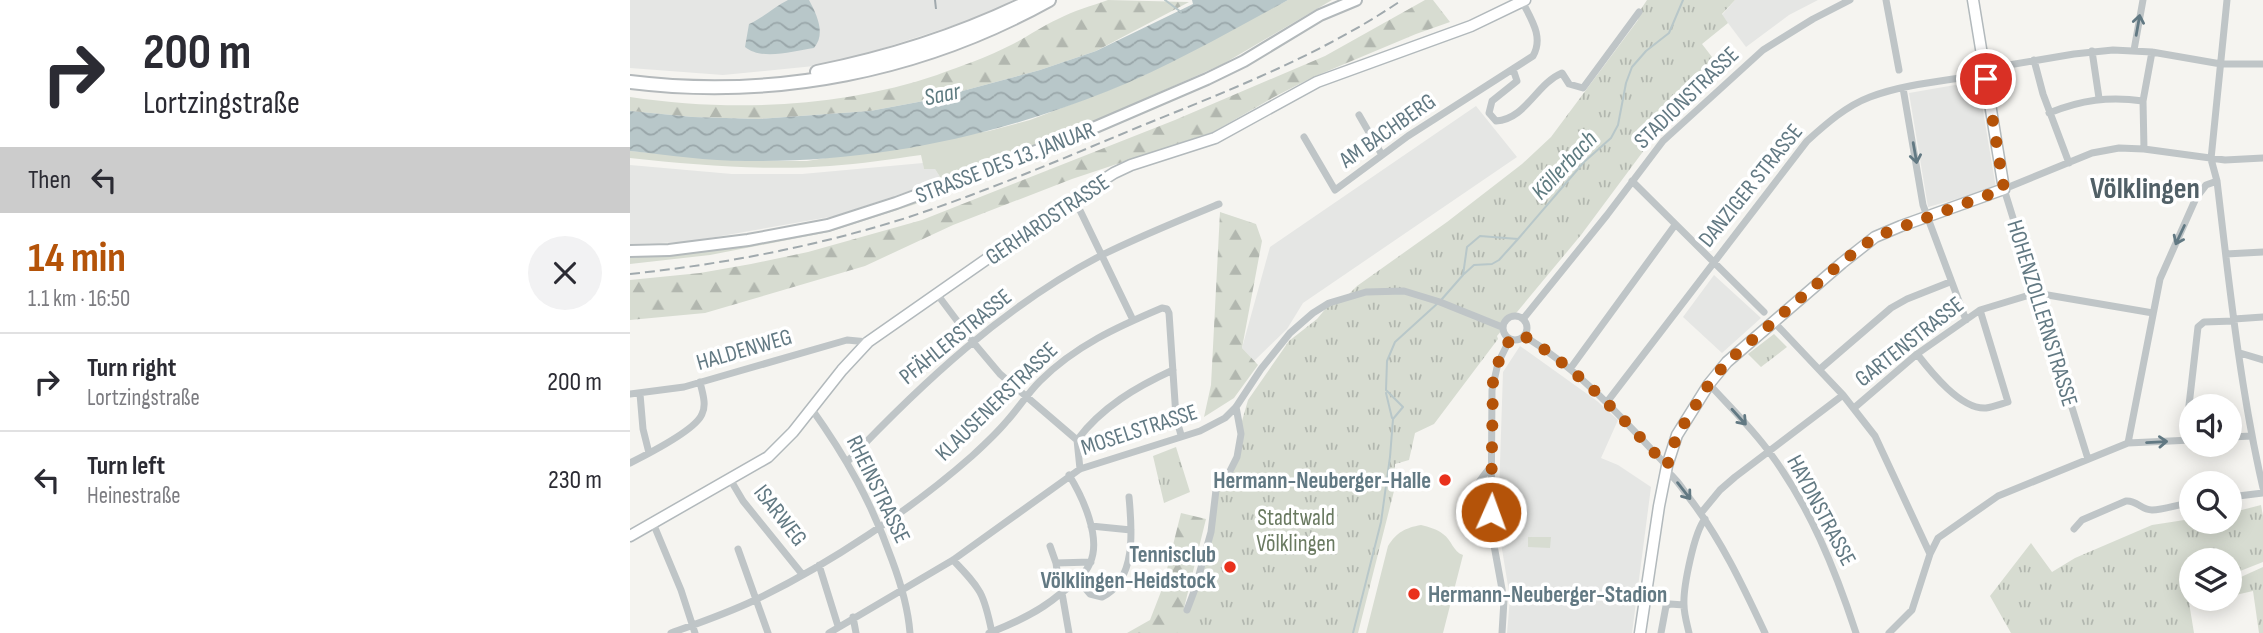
<!DOCTYPE html>
<html lang="en">
<head>
<meta charset="utf-8">
<style>
	body { margin:0; font-family:"Sofia Sans Condensed",sans-serif; background:#f2f2f3; color:#2b2b33; height:100vh; display:flex; flex-direction:column; font-size:26px; white-space:nowrap }
	* { box-sizing:border-box; margin:0 }
	p { font-size:23px; color:#7c7c81 }
	.icon { flex:none; width:38px; height:38px; fill:none; stroke:currentColor; stroke-width:2; stroke-linecap:round; stroke-linejoin:round }
	.map { position:relative; flex:1; overflow:hidden }
	.drawer { display:flex; flex-direction:column; background:#fff; width:630px }
	.drawer>* { flex:none }
	.hud { background:#fff; color:#2b2b33; overflow:hidden }
	.buttons { position:absolute; left:1549px; top:394px; display:grid; gap:14px }
	.buttons a { display:grid; place-items:center; width:63px; height:63px; border-radius:50%; background:#fff; box-shadow:0 4px 18px #0003; font-size:35px }
	.pin { position:absolute; display:grid; place-items:center; width:60px; height:60px; color:#fff; margin:-30px; border:4px solid #fff; border-radius:50%; box-shadow:0 2px 7px #0007 }
	.me { position:absolute; width:77px; margin:-38px; rotate:2deg; stroke-linejoin:round; filter:drop-shadow(0 0 5px #0008) }
	.turn { display:flex; align-items:center; gap:24px; height:147px; padding:0 28px; font-size:32px }
	.turn .icon { width:91px; height:91px; stroke-width:2.5 }
	.turn b { display:block; font-size:49px; line-height:60px }
	.then { display:flex; align-items:center; height:66px; padding:0 28px; background:#0003; gap:14px; font-size:26px }
	.round { display:grid; place-items:center; flex:none; width:74px; height:74px; border-radius:37px; background:#f2f2f3 }
	.head { display:flex; align-items:center; justify-content:space-between; height:119px; padding:0 28px }
	h1 { font-size:42px; font-weight:700; line-height:52px; color:#b45309 }
	ul { padding:0; list-style:none }
	li { display:flex; align-items:center; gap:21px; height:98px; padding:0 28px; border-top:2px solid #e1e1e2 }
	li div { flex:1 }
	li b { display:block; font-size:26px }
	li em { font-style:normal }
	main { display:flex; flex:1; min-height:0 }
	.map>svg:first-child { display:block }
	.built { fill:#e5e6e4 }
	.grass { fill:#d7dcd1 }
	.forest { fill:url(#forest-firs) }
	.park { fill:url(#park-tufts) }
	.water { fill:url(#water-waves) }
	.lines { fill:none; stroke-linecap:round; stroke-linejoin:round }
	.stream { stroke:#b8c7c9; stroke-width:2 }
	.secondary-casing { stroke:#b2b9bc; stroke-width:13 }
	.primary-casing { stroke:#b3b9bb; stroke-width:14 }
	.highway-casing { stroke:#b4b9bb; stroke-width:16 }
	.street { stroke:#bfc5c7; stroke-width:7 }
	.secondary { stroke:#fff; stroke-width:10 }
	.primary { stroke:#fff; stroke-width:10 }
	.highway { stroke:#fff; stroke-width:12 }
	.rail { stroke:#a0a9ad; stroke-width:2; stroke-dasharray:10 5; stroke-linecap:butt }
	.oneway { stroke:#627983 }
	.route { stroke:#b45309; stroke-width:12; stroke-dasharray:0 21.6 }
	.poi-dot { fill:#e9311c; stroke:#fff; stroke-width:2.5 }
	.labels { text-anchor:middle; stroke-width:7; stroke-linejoin:round; paint-order:stroke }
	.street-label { font-size:23px; fill:#627983; stroke:#fff }
	.poi-label { font-size:23px; font-weight:bold; fill:#627983; stroke:#fff; text-anchor:end }
	.park-label { font-size:23px; fill:#6a7a61; stroke:#fff }
	.water-label { font-size:24px; font-style:italic; fill:#5e7b80; stroke:#fff }
	.district-label { font-size:30px; font-weight:bold; fill:#516067; stroke:#fff }
</style>
</head>
<body>
<main>
<section class="drawer">
<div class="hud">
<div class="turn"><svg class="icon" aria-label="right" viewBox="0 0 24 24"><path d="M7 20v-9h11M14 6l5 5-5 5"/></svg><div><b>200 m</b>Lortzingstraße</div></div>
<div class="then">Then<svg class="icon" aria-label="left" viewBox="0 0 24 24"><path d="M17 20v-9H6M10 6l-5 5 5 5"/></svg></div>
</div>
<div class="head"><div><h1>14 min</h1><p>1.1 km · 16:50</p></div><a class="round"><svg class="icon" aria-label="close" viewBox="0 0 24 24"><path d="M6 6l12 12M18 6L6 18"/></svg></a></div>
<ul>
<li><svg class="icon" aria-label="right" viewBox="0 0 24 24"><path d="M7 20v-9h11M14 6l5 5-5 5"/></svg><div><b>Turn right</b><p>Lortzingstraße</p></div><em>200 m</em></li>
<li><svg class="icon" aria-label="left" viewBox="0 0 24 24"><path d="M17 20v-9H6M10 6l-5 5 5 5"/></svg><div><b>Turn left</b><p>Heinestraße</p></div><em>230 m</em></li>
</ul>
</section>
<div class="map">
<svg width="1633" height="633" viewBox="0 0 1633 633">
	<defs>
		<pattern id="forest-firs" width="22" height="20" patternUnits="userSpaceOnUse" patternTransform="scale(1.75)"><rect width="22" height="20" fill="#d7dcd1"/><path d="M5 1l3.5 6h-7zM16 11l3.5 6h-7z" fill="#b2b7af"/></pattern>
		<pattern id="park-tufts" width="24" height="20" patternUnits="userSpaceOnUse" patternTransform="scale(1.75)"><rect width="24" height="20" fill="#d7dcd1"/><path d="M3 7l-1-3M5 7V3M7 7l1-3M15 17l-1-3M17 17v-4M19 17l1-3" fill="none" stroke="#b2b7af"/></pattern>
		<pattern id="water-waves" width="16" height="10" patternUnits="userSpaceOnUse" patternTransform="scale(1.75)"><rect width="16" height="10" fill="#b8c7c9"/><path d="M0 5q4-4 8 0t8 0" fill="none" stroke="#99a6a9"/></pattern>
	</defs>
	<rect width="100%" height="100%" fill="#f5f4f0"/>
	<!-- built -->
	<path class="built" d="M0,0H383L356,15L204,64L93,75L0,68Z
		M1105,0H1188L1159,15L1116,47L1092,15Z
		M1348,81L1366,188L1298,207L1279,93Z
		M846,106L887,157L673,303L657,329L624,361L612,348L640,247Z
		M293,163L294,169H305L312,180L205,216L57,242L0,244V165L102,174H172Z
		M1084,275L1131,318L1092,353L1053,317Z
		M890,346L967,401L988,420L971,458L988,465L1021,487L1002,633H877L880,598L868,525L873,372Z"/>
	<!-- grass -->
	<path class="grass" d="M658,0H702L593,64L456,125L312,180L305,169H294L291,155C261,159 231,164 200,166C133,171 66,165 0,158V151L114,161H177L359,131L400,120L479,90L516,74Z
		M322,187L323,192L199,232L80,255L0,264V258L119,244Z
		M791,525C799,527 807,529 813,534C822,540 823,552 833,555L813,633H736L758,546C767,532 775,528 791,525Z
		M898,537H921L920,548L898,547Z"/>
	<!-- forest -->
	<path class="forest" d="M478,0L559,2L466,51L410,70L299,100L240,111L128,119L63,117L0,111V97C101,112 209,108 307,75C331,66 358,57 381,45C397,37 412,26 428,19C443,11 461,6 478,0Z
		M795,0H803L820,22L786,34L681,78L644,97L583,132L442,179L323,225L235,266L75,313L0,320V280L70,273L121,264L178,252L292,220L545,120L695,56Z
		M590,212L626,224L632,241L612,348L628,365L604,398L574,417L581,385Z
		M551,513L576,519L554,608L558,625L624,633H497L520,620L532,589Z"/>
	<!-- park -->
	<path class="park" d="M1017,0H1105L1092,14L1098,23L1072,44L1092,70L1035,122L951,235L867,336L868,339L804,424L785,433L779,460L765,464L764,491L728,633H547L565,589L575,555L586,490L607,457L612,421L618,400L659,341L687,319L697,307L711,302L727,286L817,222L892,164L921,137L1008,20L1009,12Z
		M1144,334L1157,347L1131,367L1118,354Z
		M546,447L560,492L534,503L523,456Z
		M1631,505L1633,516V562L1600,575V560H1561V573L1556,574L1555,578L1564,633H1381L1360,596L1401,543L1422,572L1445,558L1522,525L1561,519V522H1600V513Z
		M1633,567V633H1629L1623,591L1601,596L1600,582Z"/>
	<!-- water -->
	<path class="water" d="M158,0H179C187,15 196,34 184,48C163,51 132,61 115,47L119,24C133,18 144,7 158,0Z
		M562,0H658C599,32 540,66 478,91C363,137 241,163 116,161C78,161 38,155 0,151V111L63,117L128,119L240,111L299,100L410,70L466,51L563,4Z"/>
	<g class="lines">
		<!-- stream -->
		<path class="stream" d="M535,0L551,12
			M834,274L844,265L862,264L869,260L888,239
			M812,299L833,275L837,247L850,236L888,239L954,162L981,138L988,125L996,83L1002,67L1016,51L1039,33L1053,0
			M756,393L762,418
			M723,633L751,522L760,457L763,419L773,407L756,390L757,361L765,342L808,303"/>
		<defs>
			<path id="secondary" d="M0,536L138,457L163,432L212,370L238,342L437,203L484,173L501,165L585,138L687,82L841,26L895,0
				M1010,633L1029,506L1037,466L1047,435L1079,384L1097,362L1212,263L1245,237L1271,226L1374,189L1343,0"/>
			<path id="primary" d="M0,251L39,250L118,240L198,225L266,203L433,141L577,79L614,61L690,15L726,0"/>
			<path id="highway" d="M187,72C262,57 333,34 402,0
				M0,82C145,100 291,71 419,0"/>
		</defs>
		<!-- secondary casing -->
		<use href="#secondary" class="secondary-casing"/>
		<!-- primary casing -->
		<use href="#primary" class="primary-casing"/>
		<!-- highway casing -->
		<use href="#highway" class="highway-casing"/>
		<!-- street -->
		<path class="street" d="M1256,0L1269,70
			M1597,0L1581,159L1587,181C1599,283 1610,388 1633,488
			M1504,50L1513,0
			M1462,51L1469,98
			M1404,60L1413,94L1439,163
			M883,69L887,81L862,101L859,113L866,121C896,119 906,84 932,73L939,84L953,88L1009,12
			M1355,69L1444,54L1483,50L1522,52L1591,64H1633
			M1273,88L1293,205L1336,320
			M1419,113C1451,100 1479,96 1513,101
			M729,115L752,155
			M674,137L705,190L778,136L903,56C914,37 901,19 892,1
			M1514,149L1513,101L1522,52
			M1002,181L1134,312
			M444,198L503,320
			M1596,254L1633,252
			M307,294L343,342L370,374L447,440
			M873 328a12 12 0 1 1 24 0a12 12 0 1 1-24 0Z
			M893,319L977,215L1033,141L1133,50L1183,19L1220,0
			M1604,319L1633,317
			M1144,322L1213,395L1245,436L1300,554
			M894,336C950,370 993,419 1037,466
			M1610,353L1633,360
			M1287,354C1301,372 1331,410 1356,408C1363,407 1371,404 1378,402L1350,310
			M940,369L1045,225
			M1190,369L1261,308L1277,299L1320,282
			M1079,384C1099,406 1122,428 1140,453C1180,507 1205,569 1226,633
			M0,394L54,387L217,340L238,342
			M10,394L13,429L19,453
			M977,402L1177,141C1196,124 1216,106 1240,97C1274,84 1314,81 1349,75
			M181,408C216,457 242,503 262,560C271,584 278,607 280,633
			M1224,408L1287,354L1350,310L1406,293L1523,313
			M1600,437L1622,436
			M1555,440L1568,327L1574,322L1604,321
			M1498,443L1530,279L1566,198L1576,185L1587,181
			M1458,459L1374,189L1462,153L1489,148L1514,149L1595,160L1633,158
			M217,462C292,383 374,306 472,255C510,236 550,220 589,204
			M0,463C16,455 66,430 72,414C77,404 72,392 70,382
			M450,469L447,440C472,407 506,387 543,370
			M1036,471C1045,477 1051,486 1057,495C1090,537 1113,586 1135,633
			M100,479L113,501L172,574
			M1600,497L1633,493
			M861,512L854,511L845,506C840,489 852,478 862,465
			M1071,513L1090,490L1105,477L1213,395
			M23,523L51,590L65,633
			M461,526L501,530
			M1444,529L1452,520L1496,501C1507,500 1511,510 1522,510C1535,510 1548,504 1561,503
			M420,546L426,563L429,585
			M108,549L138,633
			M323,560C351,589 354,593 362,633
			M426,563L461,562
			M189,565L208,626
			M448,580L460,594L472,597C507,580 502,529 499,497
			M432,593L439,633
			M557,610L565,589L581,532L586,490L598,475L607,457L611,434L606,407
			M223,617L226,633
			M41,633C69,623 98,613 125,600C198,565 282,509 342,456C354,445 366,434 376,422C388,409 397,394 410,381C445,346 487,327 532,308L537,309L539,313L546,417L551,435
			M199,633L323,560L450,469L570,431L595,418L606,407L631,369L660,333L683,313L699,303L736,292L774,291L810,302L872,327
			M359,633C385,623 409,612 430,594C442,585 454,577 460,563C472,538 452,496 439,475
			M872,633L874,600L861,529L862,390L868,363L880,339
			M1031,633L1036,606L1040,604L1054,605
			M1059,633C1057,624 1054,614 1054,605C1053,588 1064,532 1075,519
			M1259,633L1282,610L1300,554L1308,538L1368,496L1498,443L1561,440"/>
		<!-- secondary -->
		<use href="#secondary" class="secondary"/>
		<!-- primary -->
		<use href="#primary" class="primary"/>
		<!-- highway -->
		<use href="#highway" class="highway"/>
		<!-- rail -->
		<path class="rail" d="M305,0L306,9
			M0,274C95,264 188,246 279,217C358,191 434,158 511,126C600,90 691,55 772,0"/>
	</g>
	<!-- one-way arrows -->
	<defs><path id="oneway-shaft" d="M-6 0H5M1.5-3L5.5 0L1.5 3" fill="none" stroke-width="1.6" stroke-linecap="round" stroke-linejoin="round" transform="scale(1.75)"/></defs>
	<g class="oneway">
		<use href="#oneway-shaft" transform="translate(1508 25) rotate(-80)"/>
		<use href="#oneway-shaft" transform="translate(1285 153) rotate(80)"/>
		<use href="#oneway-shaft" transform="translate(1550 235) rotate(115)"/>
		<use href="#oneway-shaft" transform="translate(1109 417) rotate(48)"/>
		<use href="#oneway-shaft" transform="translate(1527 442) rotate(-3)"/>
		<use href="#oneway-shaft" transform="translate(1054 491) rotate(52)"/>
	</g>
	<g class="lines">
		<!-- route -->
		<path class="route" d="M861,512L863,380L868,363L880,339L885,340L894,336C950,370 993,419 1037,466L1047,435L1079,384L1097,362L1212,262L1245,237L1258,232L1374,189L1356,79"/>
	</g>
	<!-- markers -->
	<g class="poi-dot">
		<circle cx="815" cy="480" r="7"/>
		<circle cx="600" cy="567" r="7"/>
		<circle cx="784" cy="594" r="7"/>
	</g>
	<g class="labels">
		<!-- street labels -->
		<g class="street-label">
			<text transform="translate(1056 97) rotate(-44)" y="8">STADIONSTRASSE</text>
			<text transform="translate(757 130) rotate(-35)" y="8">AM BACHBERG</text>
			<text transform="translate(375 162) rotate(-21)" y="8">STRASSE DES 13. JANUAR</text>
			<text transform="translate(1120 185) rotate(-51)" y="8">DANZIGER STRASSE</text>
			<text transform="translate(417 219) rotate(-34)" y="8">GERHARDSTRASSE</text>
			<text transform="translate(1413 313) rotate(73)" y="8">HOHENZOLLERNSTRASSE</text>
			<text transform="translate(325 336) rotate(-39)" y="8">PFÄHLERSTRASSE</text>
			<text transform="translate(1279 341) rotate(-38)" y="8">GARTENSTRASSE</text>
			<text transform="translate(114 349) rotate(-16)" y="8">HALDENWEG</text>
			<text transform="translate(366 401) rotate(-44)" y="8">KLAUSENERSTRASSE</text>
			<text transform="translate(509 429) rotate(-18)" y="8">MOSELSTRASSE</text>
			<text transform="translate(249 489) rotate(64)" y="8">RHEINSTRASSE</text>
			<text transform="translate(1192 510) rotate(62)" y="8">HAYDNSTRASSE</text>
			<text transform="translate(151 515) rotate(52)" y="8">ISARWEG</text>
		</g>
		<!-- poi labels -->
		<g class="poi-label">
			<text x="801" y="488">Hermann-Neuberger-Halle</text>
			<text x="586" y="562">Tennisclub<tspan x="586" dy="26">Völklingen-Heidstock</tspan></text>
			<text x="798" y="602" text-anchor="start">Hermann-Neuberger-Stadion</text>
		</g>
		<!-- park labels -->
		<g class="park-label">
			<text x="666" y="525">Stadtwald<tspan x="666" dy="26">Völklingen</tspan></text>
		</g>
		<!-- water labels -->
		<g class="water-label">
			<text transform="translate(312 94) rotate(-12)" y="8">Saar</text>
			<text transform="translate(934 165) rotate(-47)" y="8">Köllerbach</text>
		</g>
		<!-- district labels -->
		<g class="district-label">
			<text x="1515" y="198">Völklingen</text>
		</g>
	</g>
</svg>
<div class="buttons">
<a><svg class="icon" aria-label="sound" viewBox="0 0 24 24"><path d="M4 9h4l5-4v14l-5-4H4zM17 9q2 3 0 6"/></svg></a>
<a><svg class="icon" aria-label="search" viewBox="0 0 24 24"><circle cx="10" cy="10" r="6"/><path d="M15 15l6 6"/></svg></a>
<a><svg class="icon" aria-label="layers" viewBox="0 0 24 24"><path d="M12 4l9 5-9 5-9-5zM3 14l9 5 9-5"/></svg></a>
</div>
<div class="pin" style="left:1356px;top:79px;background:#d93025"><svg class="icon" aria-label="arrive" viewBox="0 0 24 24"><path d="M6 21V4h12l-3 4 3 4H6"/></svg></div>
<svg class="me" style="left:861px;top:512px" viewBox="-20 -20 40 40"><circle r="17" fill="#b45309" stroke="#fff" stroke-width="3"/><path d="M0-11L8 9 0 5-8 9z" fill="#fff"/></svg>
</div>
</main>
</body>
</html>
